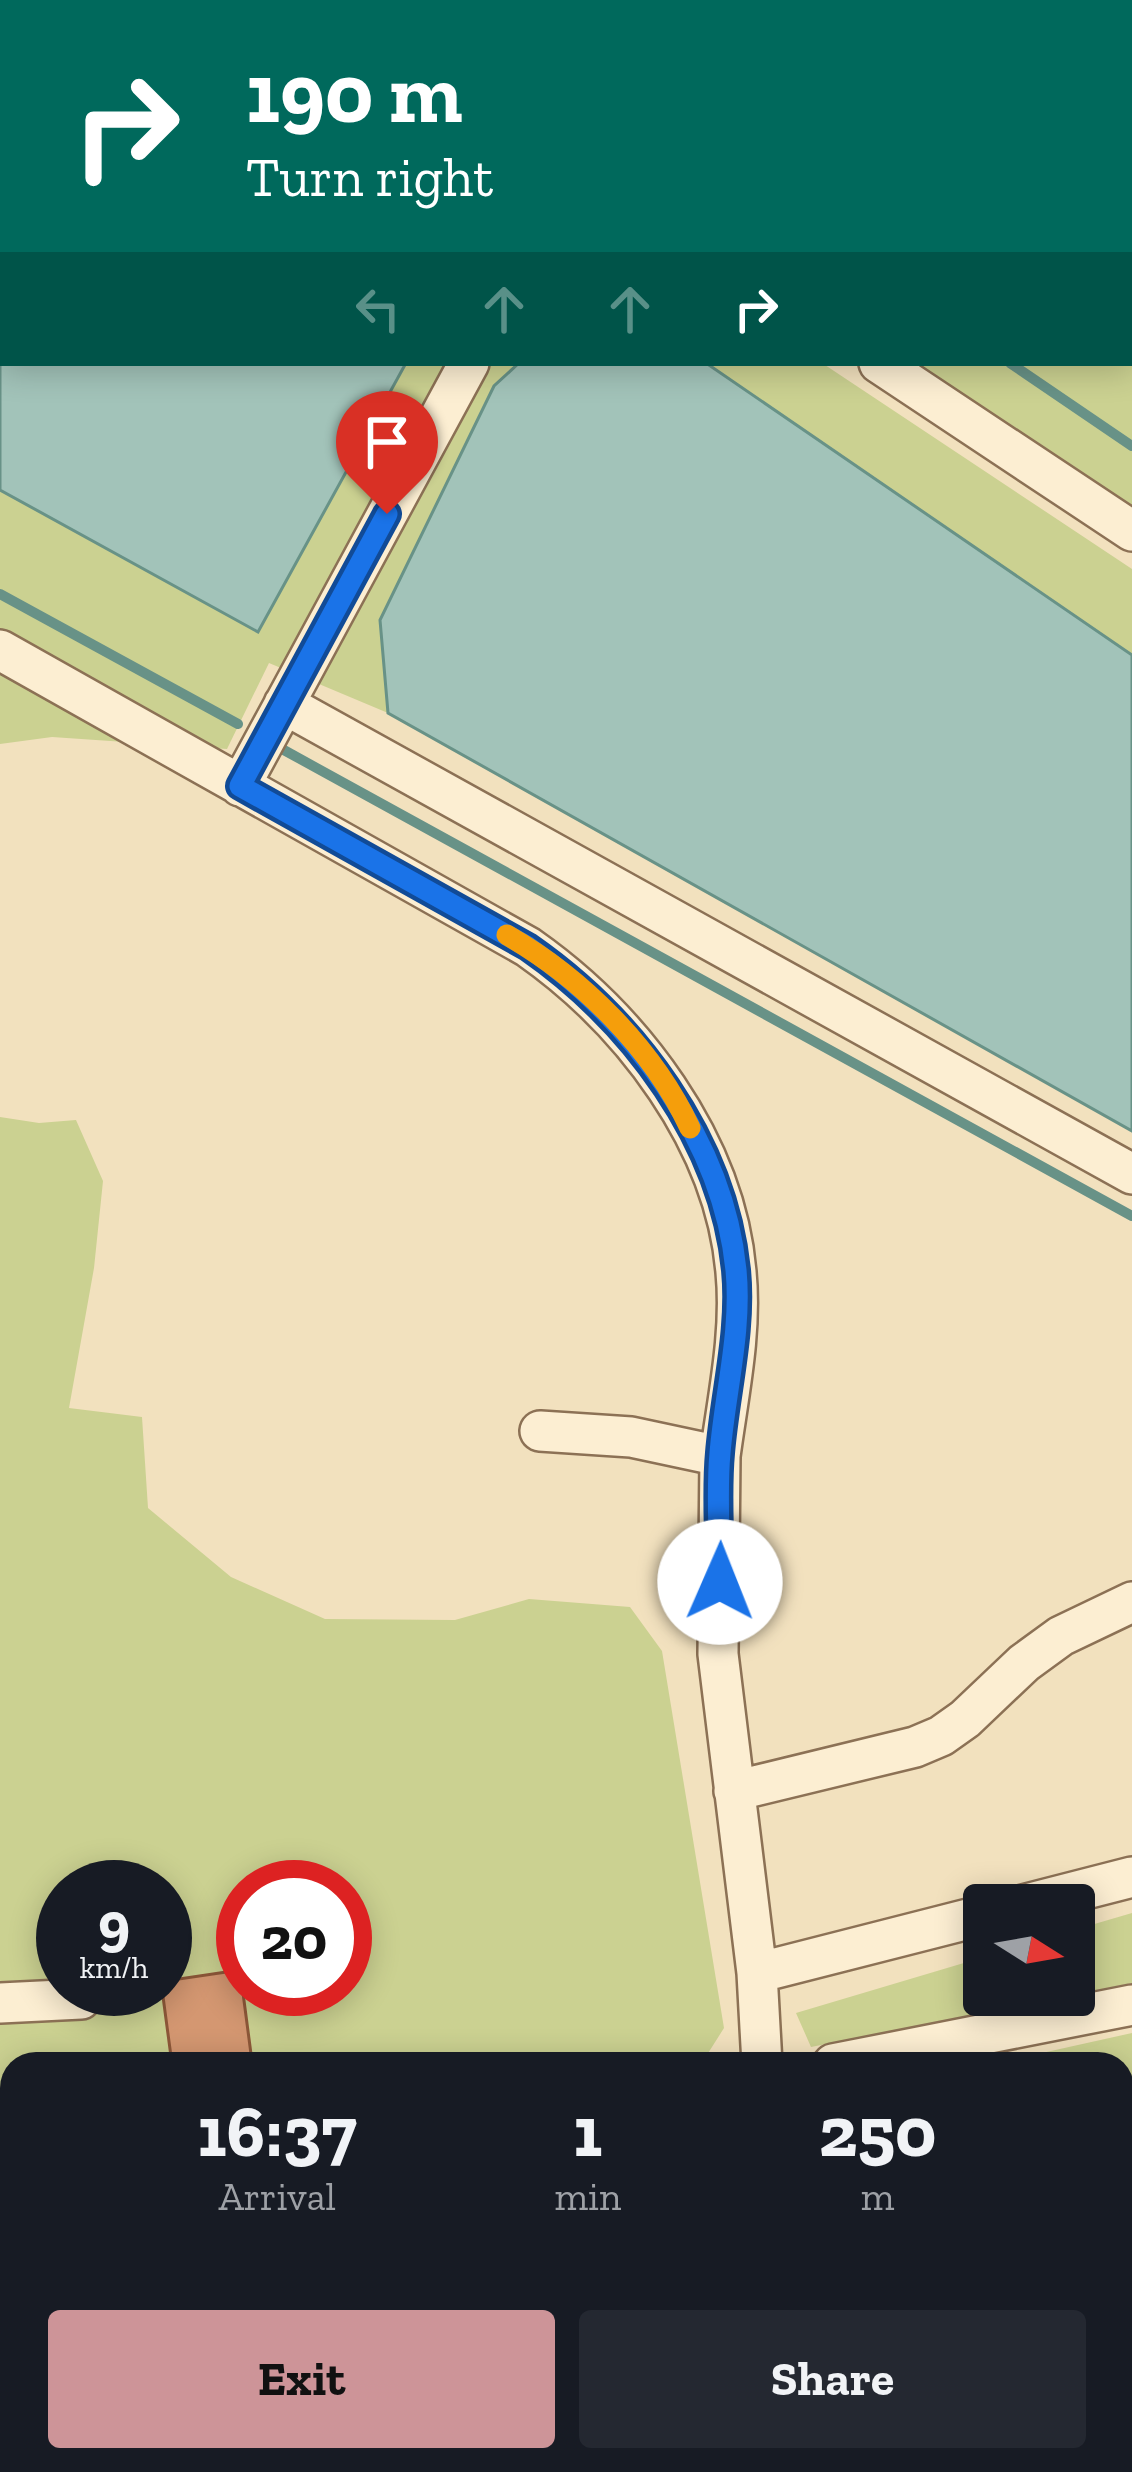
<!DOCTYPE html>
<html lang="en">
<head>
<meta charset="utf-8">
<style>
	body { margin:0; font-family:"Zilla Slab",serif; background:#242831; color:#f1f3f6; height:100vh; display:flex; flex-direction:column; font-size:45px; white-space:nowrap }
	* { box-sizing:border-box; margin:0 }
	p { font-size:39px; color:#9ea1a6 }
	.icon { flex:none; width:66px; height:66px; fill:none; stroke:currentColor; stroke-width:2; stroke-linecap:round; stroke-linejoin:round }
	.map { position:relative; flex:1; overflow:hidden }
	.panel { position:absolute; left:0px; top:2052px; width:1134px; height:420px; display:flex; flex-direction:column; background:#171b24; border-radius:36px 36px 0 0; box-shadow:0 6px 30px #0003 }
	.panel>* { flex:none }
	.banner { position:absolute; left:0px; top:0px; width:1134px; height:366px; box-shadow:0 6px 30px #0003; background:#00695c; color:#fff; overflow:hidden }
	.needle { width:78px; rotate:101deg }
	.controls { position:absolute; left:963px; top:1884px; display:grid; gap:24px }
	.controls a { display:grid; place-items:center; width:132px; height:132px; border-radius:12px; background:#171b24; box-shadow:0 6px 30px #0003; font-size:60px }
	.speed { position:absolute; left:36px; top:1860px; display:flex; gap:24px; font-size:60px; font-weight:700; text-align:center }
	.speed>* { display:grid; place-content:center; width:156px; height:156px; border-radius:50%; background:#171b24; box-shadow:0 6px 30px #0003; line-height:1 }
	.speed small { font-size:30px; font-weight:400 }
	.speed .limit { border:18px solid #d22; background:#fff; color:#111 }
	.pin { position:absolute; display:grid; place-items:center; width:102px; height:102px; color:#fff; margin:-123px -51px; border-radius:50% 50% 50% 0; rotate:-45deg; box-shadow:0 0 12px #0007 }
	.pin .icon { rotate:45deg }
	.me { position:absolute; width:132px; margin:-66px; rotate:1deg; stroke-linejoin:round; filter:drop-shadow(0 0 9px #0008) }
	.turn { display:flex; align-items:center; gap:42px; height:252px; padding:0 48px; font-size:54px }
	.turn .icon { width:156px; height:156px; stroke-width:2.5 }
	.turn b { display:block; font-size:84px; line-height:102px }
	.lanes { display:flex; align-items:center; height:114px; padding:0 48px; background:#0003; justify-content:center; gap:60px; direction:ltr }
	.lanes .off { opacity:.35 }
	.eta { display:flex; justify-content:space-evenly; align-items:center; height:204px; text-align:center }
	.eta b { font-size:72px; font-weight:700; line-height:84px }
	.cta { display:flex; gap:24px; margin-top:auto; padding:24px 48px }
	.cta a { flex:1; height:138px; border-radius:12px; background:#cd9498; color:#111; font-size:48px; font-weight:700; line-height:138px; text-align:center }
	.cta a+a { background:#242831; color:#f1f3f6 }
	.map>svg:first-child { display:block }
	.green { fill:#cbd191; fill-rule:evenodd }
	.water { fill:#a2c3b9; stroke:#689287; stroke-width:3 }
	.lines { fill:none; stroke-linecap:round; stroke-linejoin:round }
	.stream { stroke:#689287; stroke-width:10 }
	.taxiway { stroke:#96856c; stroke-width:99 }
	.building { fill:#d49771; stroke:#8e5839; stroke-width:3 }
	.minor-casing { stroke:#8c7155; stroke-width:44 }
	.minor { stroke:#fceed2; stroke-width:39 }
	.route-casing { stroke:#114b97; stroke-width:30 }
	.route { stroke:#1a73e8; stroke-width:21 }
	.slow { stroke:#f59e0b; stroke-width:21 }
</style>
</head>
<body>
<div class="map">
<svg width="1132" height="2472" viewBox="0 0 1132 2472">
	<rect width="100%" height="100%" fill="#f2e1be"/>
	<!-- green -->
	<path class="green" d="M609,0H819L821,3H607Z
		M1131,261L1132,262V508L907,363H1131Z
		M406,363H519L494,386L380,620L388,713L269,663L227,749L52,737L0,744V490L258,631Z
		M706,363H822L1132,569V655Z
		M0,1117L39,1123L76,1120L103,1181L94,1268L69,1408L142,1417L148,1508L231,1577L325,1619L455,1620L529,1599L630,1607L662,1651L724,2028L705,2058L688,2064H12V2328L0,2332ZM63,1887H165V1989H63ZM243,1887H345V1989H243Z
		M1132,1913V1983L1074,1995V1930Z
		M984,1957V1995H1073L811,2047L796,2013Z
		M1132,2033V2472H42L47,2460H1122V2064H992Z"/>
	<!-- water -->
	<path class="water" d="M0,0L195,3H3V363H406L258,632L0,490Z
		M519,363H706L1132,655V1131L388,713L380,620L494,386Z"/>
	<g class="lines">
		<!-- stream -->
		<path class="stream" d="M477,0L481,3
			M1010,363L1132,446
			M0,594L238,724
			M282,749L1132,1216"/>
		<!-- taxiway -->
		<path class="taxiway" d="M970,0L974,3
			M1131,116H1132"/>
	</g>
	<!-- building -->
	<path class="building" d="M240,1970L251,2054L172,2064L162,1989L165,1981Z"/>
	<g class="lines">
		<defs>
			<path id="minor" d="M335,0L339,3
				M587,3L588,0
				M879,363L1132,531
				M0,650L528,947C632,1020 725,1142 736,1272C742,1333 728,1396 720,1456
				M284,704L1132,1174
				M240,786L469,363
				M540,1431L631,1437L720,1456L718,1654L757,1973L762,2064
				M734,1791L915,1747L941,1736L965,1719L1024,1663L1061,1636L1132,1602
				M1023,1905L1132,1877
				M757,1973L984,1915
				M0,2003L81,1999
				M833,2064L1132,2005
				M0,2156L12,2207
				M16,2472L20,2460
				M849,2472L854,2460"/>
		</defs>
		<!-- minor casing -->
		<use href="#minor" class="minor-casing"/>
		<!-- minor -->
		<use href="#minor" class="minor"/>
	</g>
	<g class="lines">
		<defs>
			<path id="route" d="M387,514L240,786L528,947C633,1020 723,1140 736,1270C742,1331 725,1392 720,1453C716,1495 720,1539 720,1582"/>
		</defs>
		<!-- route casing -->
		<use href="#route" class="route-casing"/>
		<!-- route -->
		<use href="#route" class="route"/>
		<!-- slow -->
		<path class="slow" d="M507,935C582,978 653,1049 690,1128"/>
	</g>
</svg>
<div class="controls">
<a><svg class="needle" viewBox="-14 -14 28 28"><path d="M0-13l5 13h-10z" fill="#e53935"/><path d="M0 13l5-13h-10z" fill="#9ea1a6"/></svg></a>
</div>
<div class="speed"><div>9<small>km/h</small></div><div class="limit">20</div></div>
<div class="pin" style="left:387px;top:514px;background:#d93025"><svg class="icon" aria-label="arrive" viewBox="0 0 24 24"><path d="M6 21V4h12l-3 4 3 4H6"/></svg></div>
<svg class="me" style="left:720px;top:1582px" viewBox="-20 -20 40 40"><circle r="19" fill="#fff"/><path d="M0-13L10 11 0 6-10 11z" fill="#1a73e8"/></svg>
<div class="banner">
<div class="turn"><svg class="icon" aria-label="right" viewBox="0 0 24 24"><path d="M7 20v-9h11M14 6l5 5-5 5"/></svg><div><b>190 m</b>Turn right</div></div>
<div class="lanes"><svg class="icon off" aria-label="left" viewBox="0 0 24 24"><path d="M17 20v-9H6M10 6l-5 5 5 5"/></svg><svg class="icon off" aria-label="ahead" viewBox="0 0 24 24"><path d="M12 20V5M6 11l6-6 6 6"/></svg><svg class="icon off" aria-label="ahead" viewBox="0 0 24 24"><path d="M12 20V5M6 11l6-6 6 6"/></svg><svg class="icon" aria-label="right" viewBox="0 0 24 24"><path d="M7 20v-9h11M14 6l5 5-5 5"/></svg></div>
</div>
<section class="panel">
<div class="eta">
<div><b>16:37</b><p>Arrival</p></div>
<div><b>1</b><p>min</p></div>
<div><b>250</b><p>m</p></div>
</div>
<div class="cta"><a>Exit</a><a>Share</a></div>
</section>
</div>
</body>
</html>
